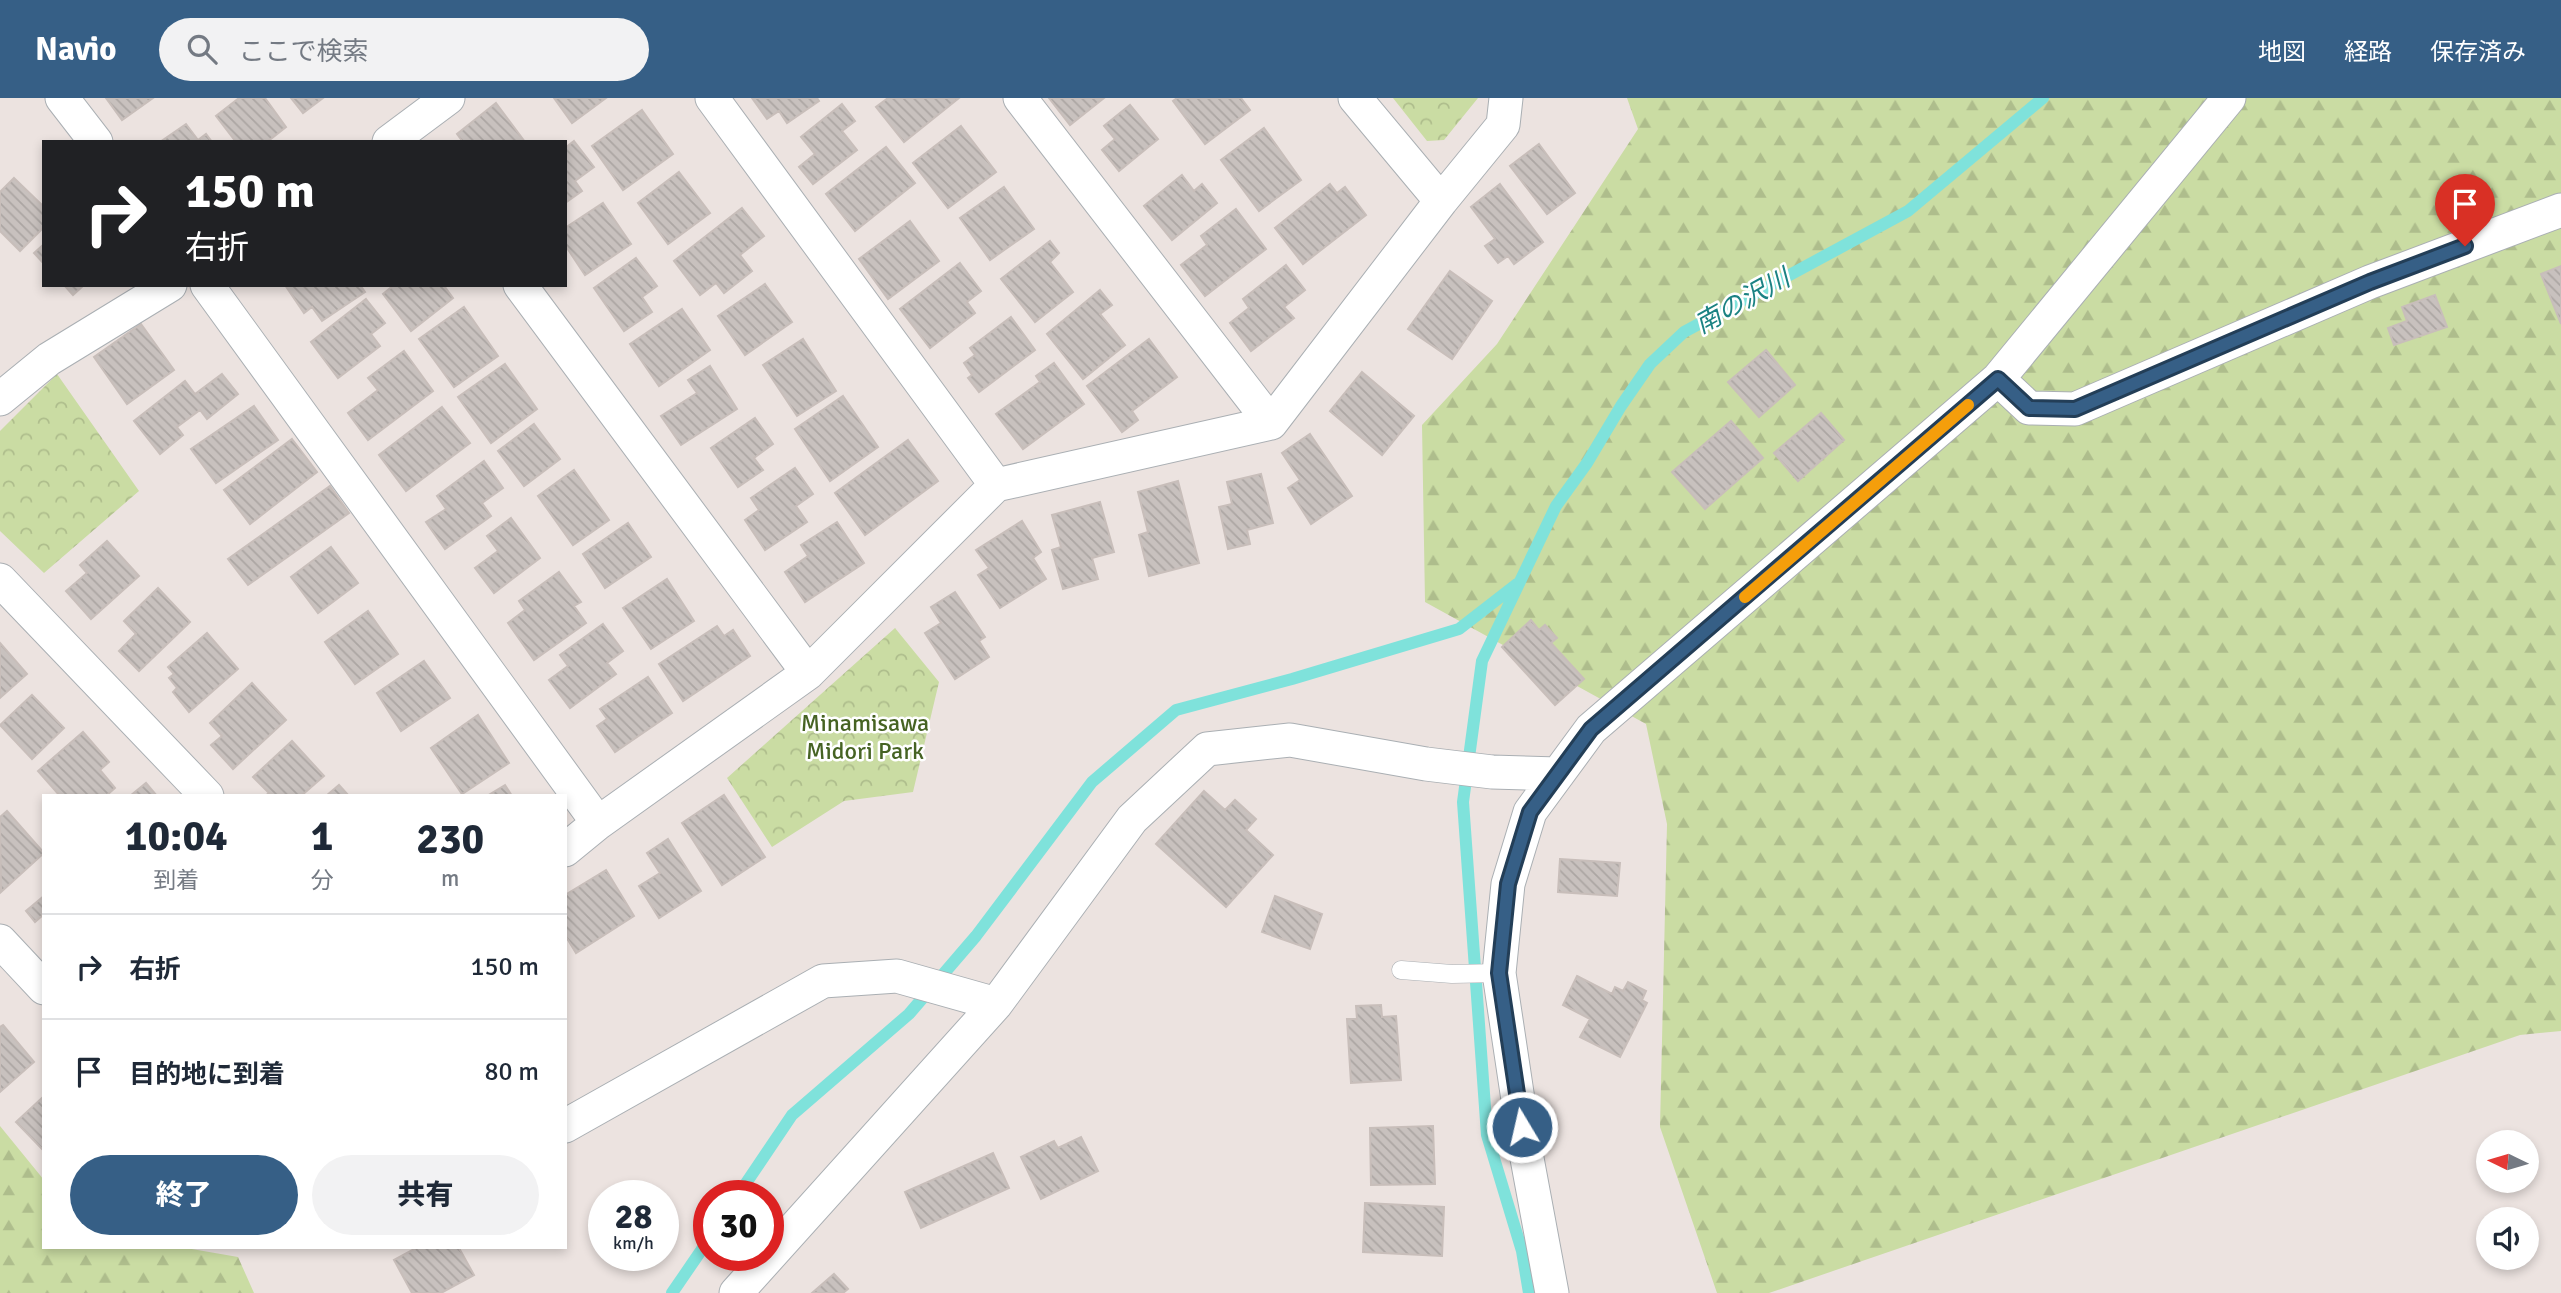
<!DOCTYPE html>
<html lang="ja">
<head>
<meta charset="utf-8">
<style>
	body { margin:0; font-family:Signika,"Noto Sans JP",sans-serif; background:#f2f2f3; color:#1f2937; height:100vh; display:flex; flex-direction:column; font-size:26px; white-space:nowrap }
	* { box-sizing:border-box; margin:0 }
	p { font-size:23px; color:#747a83 }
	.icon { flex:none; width:38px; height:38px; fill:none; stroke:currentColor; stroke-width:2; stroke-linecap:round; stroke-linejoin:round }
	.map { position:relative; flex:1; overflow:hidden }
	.drawer { position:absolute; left:42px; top:696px; width:525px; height:455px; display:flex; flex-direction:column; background:#fff; border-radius:0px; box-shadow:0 4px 10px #0003 }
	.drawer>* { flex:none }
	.guide { position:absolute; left:42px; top:42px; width:525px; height:147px; border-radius:0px; box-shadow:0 4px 10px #0003; background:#202124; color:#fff; overflow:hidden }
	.needle { width:46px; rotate:275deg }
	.controls { position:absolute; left:2476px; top:1032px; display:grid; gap:14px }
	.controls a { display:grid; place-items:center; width:63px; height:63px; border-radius:50%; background:#fff; box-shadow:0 4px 10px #0003; font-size:35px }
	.speed { position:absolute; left:588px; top:1082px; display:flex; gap:14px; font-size:35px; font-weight:700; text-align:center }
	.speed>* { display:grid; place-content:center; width:91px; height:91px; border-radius:50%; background:#fff; box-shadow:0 4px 10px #0003; line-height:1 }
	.speed small { font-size:18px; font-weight:400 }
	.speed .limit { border:10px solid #d22; background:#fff; color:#111 }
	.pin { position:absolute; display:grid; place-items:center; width:60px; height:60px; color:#fff; margin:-72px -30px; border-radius:50% 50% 50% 0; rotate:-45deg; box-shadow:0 0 7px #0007 }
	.pin .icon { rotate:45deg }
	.me { position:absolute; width:77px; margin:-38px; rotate:351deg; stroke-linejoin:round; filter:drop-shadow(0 0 5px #0008) }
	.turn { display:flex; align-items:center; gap:24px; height:147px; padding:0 28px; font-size:32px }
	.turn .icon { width:91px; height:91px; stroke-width:2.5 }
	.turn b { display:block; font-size:49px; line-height:60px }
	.eta { display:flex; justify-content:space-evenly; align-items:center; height:119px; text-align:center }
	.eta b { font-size:42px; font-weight:800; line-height:49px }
	.cta { display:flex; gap:14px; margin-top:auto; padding:14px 28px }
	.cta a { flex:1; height:80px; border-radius:42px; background:#365f86; color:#fff; font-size:28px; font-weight:800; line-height:80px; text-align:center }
	.cta a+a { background:#f2f2f3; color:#1f2937 }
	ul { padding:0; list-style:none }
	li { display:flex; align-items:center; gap:21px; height:105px; padding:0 28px; border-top:2px solid #e0e1e3 }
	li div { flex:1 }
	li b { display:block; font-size:26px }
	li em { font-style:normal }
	header { display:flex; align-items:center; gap:42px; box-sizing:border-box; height:98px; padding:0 35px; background:#365f86; color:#fff }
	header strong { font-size:33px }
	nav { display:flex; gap:38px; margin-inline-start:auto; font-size:24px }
	.search { width:490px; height:63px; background:#f2f2f3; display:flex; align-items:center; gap:18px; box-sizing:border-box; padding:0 24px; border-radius:38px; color:#747a83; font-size:26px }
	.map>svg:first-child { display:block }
	.forest { fill:url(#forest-firs) }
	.park { fill:url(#park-crowns) }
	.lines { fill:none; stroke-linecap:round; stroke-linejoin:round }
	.stream { stroke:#7fe2db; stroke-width:12 }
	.building { fill:url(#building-back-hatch); stroke:#c8beba; stroke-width:2 }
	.service-casing { stroke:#aaafb3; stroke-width:19 }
	.minor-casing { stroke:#aaafb3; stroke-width:35 }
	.service { stroke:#fff; stroke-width:18 }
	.minor { stroke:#fff; stroke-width:33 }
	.route-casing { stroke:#233e57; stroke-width:18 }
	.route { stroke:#365f86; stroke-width:12 }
	.slow { stroke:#f59e0b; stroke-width:12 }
	.labels { text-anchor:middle; stroke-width:5; stroke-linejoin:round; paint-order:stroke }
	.park-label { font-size:24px; fill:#466323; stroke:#fff }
	.water-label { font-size:26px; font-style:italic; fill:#1b8283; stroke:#fff }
</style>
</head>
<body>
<header>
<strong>Navio</strong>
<div class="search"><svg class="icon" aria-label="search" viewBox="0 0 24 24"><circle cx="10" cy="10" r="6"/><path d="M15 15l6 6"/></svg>ここで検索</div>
<nav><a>地図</a><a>経路</a><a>保存済み</a></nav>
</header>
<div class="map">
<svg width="2561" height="1195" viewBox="0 0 2561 1195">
	<defs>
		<pattern id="forest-firs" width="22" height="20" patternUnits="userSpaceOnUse" patternTransform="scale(1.75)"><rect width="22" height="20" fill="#cadca3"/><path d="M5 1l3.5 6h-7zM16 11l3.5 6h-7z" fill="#aebd8c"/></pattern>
		<pattern id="park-crowns" width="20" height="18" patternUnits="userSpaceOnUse" patternTransform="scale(1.75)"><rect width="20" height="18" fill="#cadca3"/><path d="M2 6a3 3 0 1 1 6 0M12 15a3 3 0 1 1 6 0" fill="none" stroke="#aebd8c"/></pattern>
		<pattern id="building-back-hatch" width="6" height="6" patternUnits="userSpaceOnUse" patternTransform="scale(1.75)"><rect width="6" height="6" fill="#c8c1be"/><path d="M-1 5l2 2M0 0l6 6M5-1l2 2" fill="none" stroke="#aca6a3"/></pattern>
	</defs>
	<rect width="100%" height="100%" fill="#ece3e0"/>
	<!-- forest -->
	<path class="forest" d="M1627,0H2561V933L2520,937L1769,1195H1717L1660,1029L1667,726L1646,626L1425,504L1422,327L1497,246L1638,31Z
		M0,1028L44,1082V1150H186L238,1159L254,1195H0Z"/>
	<!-- park -->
	<path class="park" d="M1393,0H1478L1444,42L1427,43Z
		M57,276L139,393L44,475L0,433V333Z
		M895,530L939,584L913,694L844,703L772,749L727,680Z"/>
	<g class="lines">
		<!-- stream -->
		<path class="stream" d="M738,1097L792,1017L909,916L976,838L1092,684L1176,612L1292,581L1459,531L1517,486
			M672,1195L709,1141
			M1529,1195L1522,1153L1487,1037L1463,704L1482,563L1556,408L1587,365L1621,308L1650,266L1684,234L1908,113L2043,0"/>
	</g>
	<!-- building -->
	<path class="building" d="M106,0H153L122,22Z
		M239,0H265L286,29L267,44H236L216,18Z
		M291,0H323L303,15Z
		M554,0H606L572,25Z
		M752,0H817L819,3L787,25L779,13L767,21Z
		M888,0H959L904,44L876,9Z
		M1049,0H1104L1070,27Z
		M1177,0H1241L1250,12L1205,46L1173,3Z
		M496,5L525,44H463L457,36Z
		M842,6L855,23L842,33L857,52L813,86L799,69L815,56L801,39Z
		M1130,7L1158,41L1119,73L1102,52L1115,41L1104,28Z
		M642,12L673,56L623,92L592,48Z
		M186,26L198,42L206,36L212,44H160Z
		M961,28L996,74L948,110L913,65Z
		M1264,30L1301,82L1259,113L1221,62Z
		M574,43L594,69L575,83L582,93L565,105V50Z
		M1539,46L1575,95L1547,116L1510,68Z
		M886,49L915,85L855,133L826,96Z
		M679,74L710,115L668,146L638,105Z
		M1182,77L1194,93L1202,86L1217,105L1172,142L1144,108Z
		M14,80L44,109V129L20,153L0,133V94Z
		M1330,86L1337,95L1345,89L1366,117L1303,166L1275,130Z
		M1500,86L1543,144L1514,166L1508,158L1498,165L1485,148L1495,141L1471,109Z
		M1004,89L1034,131L990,162L960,120Z
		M603,105L631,146L585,177L565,147V130Z
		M742,110L764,138L740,157L752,173L724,195L716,185L700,197L674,163Z
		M1236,111L1266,151L1205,198L1181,167L1207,147L1201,138Z
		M910,123L939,163L888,201L859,161Z
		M1050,143L1059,155L1050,164L1073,194L1035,224L1001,181Z
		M44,146V166L34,155Z
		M636,160L657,188L642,199L652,214L624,233L594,190Z
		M960,165L981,193L967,204L975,215L930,250L900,211Z
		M1286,167L1305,192L1284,209L1294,220L1251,253L1230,225L1249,210L1243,201Z
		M2561,168V226L2541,176Z
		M1450,173L1492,203L1452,261L1408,231Z
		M765,186L792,224L745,257L718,218Z
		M64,187H84L73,197Z
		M285,187H360L365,194L322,223L312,209L304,215Z
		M394,187H447L445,189L453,200L411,233L383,196Z
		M1100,192L1112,207L1100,216L1125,247L1083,281L1047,236Z
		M2435,197L2447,229L2394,247L2388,230L2407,223L2402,209Z
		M366,201L385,225L371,236L380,248L338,280L311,244Z
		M464,209L498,258L454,289L419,241Z
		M682,211L710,252L659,288L630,246Z
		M1011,219L1035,252L979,294L968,280L972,277L964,265L975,257L970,250Z
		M141,226L174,272L127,306L94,259Z
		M803,241L836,293L797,318L763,267Z
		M1149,241L1177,279L1132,313L1138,322L1122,334L1087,288Z
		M1766,252L1795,287L1759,319L1728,284Z
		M404,253L433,293L368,342L348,315L378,292L368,280Z
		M1054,265L1084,306L1023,351L996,316L1040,284L1036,278Z
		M505,266L537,311L491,345L458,299Z
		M710,268L737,311L681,347L661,318L697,295L688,282Z
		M1362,274L1414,318L1382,357L1330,313Z
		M222,276L238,296L207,321L200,312L177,329L183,337L160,356L134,323L185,283L195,296Z
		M843,298L878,349L830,383L795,331Z
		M254,308L278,342L216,385L191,351Z
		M442,309L470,345L406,393L379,357Z
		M1821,315L1844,342L1798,383L1774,355Z
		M755,320L773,346L754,360L763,372L738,389L711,350Z
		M1731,323L1763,360L1705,411L1672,374Z
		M534,326L560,361L524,388L498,353Z
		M1310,336L1352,398L1311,426L1288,390L1300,382L1282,355Z
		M292,341L317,374L250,426L224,392Z
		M908,342L938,383L865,437L835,395Z
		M484,363L503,390L482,405L491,418L445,451L426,424L446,411L437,398Z
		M795,370L813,396L796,408L807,424L765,452L745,422L759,412L751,400Z
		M574,372L609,422L573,447L538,398Z
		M1261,376L1273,425L1247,432L1250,446L1228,451L1219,409L1232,406L1227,384Z
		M1178,383L1199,465L1149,478L1139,437L1148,434L1138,394Z
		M330,388L349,415L248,487L228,461Z
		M1100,404L1114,454L1092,460L1098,481L1063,491L1052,452L1061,449L1052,417Z
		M511,420L540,460L494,495L475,470L498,453L487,438Z
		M1022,423L1041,454L1033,460L1046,481L1000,510L978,477L989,470L976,452Z
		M837,424L864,465L805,504L785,474L808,458L801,447Z
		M628,425L651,459L605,490L583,456Z
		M107,443L139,478L91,521L66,493L87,475L80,467Z
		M331,449L358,485L318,515L291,479Z
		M559,474L581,504L574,508L586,525L534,562L508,525L525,512L519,503Z
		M667,481L694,523L651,551L623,510Z
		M158,490L190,524L139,573L119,553L136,536L124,523Z
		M955,494L985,539L979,543L989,559L955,581L925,535L941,525L931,509Z
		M368,513L398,556L355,586L325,544Z
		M1531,522L1539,532L1545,527L1557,540L1551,545L1584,581L1555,607L1502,549Z
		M603,526L623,553L607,565L616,576L570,610L549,582L568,568L560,557Z
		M717,528L724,538L733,532L750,558L683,603L659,566Z
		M207,535L238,571L189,614L173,594L177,590L169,580L174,576L168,569Z
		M0,545L27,576L0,600Z
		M424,563L450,600L401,633L377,595Z
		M648,579L672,615L615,654L597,628L607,621L600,611Z
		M252,585L286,622L233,671L211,647L222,638L210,625Z
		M32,597L64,630L32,661L0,627Z
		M478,617L509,665L462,696L431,650Z
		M83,634L109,664L100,672L115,690L106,698H60L38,673Z
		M292,643L324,678L301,698H265L269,695L253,679Z
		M146,685L157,698H130Z
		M339,687L349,698H326Z
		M505,687L512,698H487Z
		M1204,693L1225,712L1235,702L1256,721L1246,732L1273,757L1226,809L1156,746Z
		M724,697L765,759L722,787L682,725Z
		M7,713L44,755L1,794L0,719Z
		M668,741L701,793L659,820L639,788L660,775L647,755Z
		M1560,761L1620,765L1617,798L1558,794Z
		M606,772L634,818L576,855L565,837V797Z
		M44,798V816L35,824L26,813Z
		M1275,798L1322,816L1310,851L1262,834Z
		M1577,878L1612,896L1615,889L1623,893L1628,884L1646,893L1642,902L1647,905L1620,959L1580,939L1590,921L1563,907Z
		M1381,907L1382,919L1396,918L1401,982L1351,985L1347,921H1357L1356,908Z
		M3,927L34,964L0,994V929Z
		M44,998V1053L16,1024Z
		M1433,1028L1435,1086L1371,1087L1370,1030Z
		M1081,1039L1098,1073L1041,1101L1021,1059L1054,1043L1058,1050Z
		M993,1055L1009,1090L921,1130L905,1094Z
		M1365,1105L1444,1109L1442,1158L1363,1154Z
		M416,1150H459L474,1177L441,1195H412L394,1162Z
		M834,1176L848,1191L843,1195H812Z"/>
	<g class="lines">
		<defs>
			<path id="service" d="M1401,872L1452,876L1499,875"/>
			<path id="minor" d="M62,0L96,44
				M712,0L996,387
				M1020,0L1271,325
				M1355,0L1441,103
				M389,44L448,0
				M207,187L598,725
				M520,187L808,575
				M1998,281L2029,310L2075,311L2370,184L2561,112
				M0,301L49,261L170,187
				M0,482L207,698
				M565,752L598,725L808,575L996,387L1271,325L1441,103L1503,27L1506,0
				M0,843L44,890
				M565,1028L823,883L897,878L996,906
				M736,1195L996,906L1132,721L1207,651L1290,642L1426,666L1492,674L1558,676
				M1552,1195L1526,1055L1499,875L1508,786L1530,714L1591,631L1998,281L2229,0"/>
		</defs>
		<!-- service casing -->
		<use href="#service" class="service-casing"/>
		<!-- minor casing -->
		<use href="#minor" class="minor-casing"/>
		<!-- service -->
		<use href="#service" class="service"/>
		<!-- minor -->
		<use href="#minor" class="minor"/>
	</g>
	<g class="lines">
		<defs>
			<path id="route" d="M1522,1029L1499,875L1508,786L1530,714L1591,631L1998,281L2029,310L2075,311L2370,184L2465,148"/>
		</defs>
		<!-- route casing -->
		<use href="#route" class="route-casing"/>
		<!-- route -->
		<use href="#route" class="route"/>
		<!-- slow -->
		<path class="slow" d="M1745,499L1968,307"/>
	</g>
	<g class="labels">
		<!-- park labels -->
		<g class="park-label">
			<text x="865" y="633">Minamisawa<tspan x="865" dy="28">Midori Park</tspan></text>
		</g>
		<!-- water labels -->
		<g class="water-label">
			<text transform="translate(1742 203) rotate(-29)" y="9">南の沢川</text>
		</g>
	</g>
</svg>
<div class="controls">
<a><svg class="needle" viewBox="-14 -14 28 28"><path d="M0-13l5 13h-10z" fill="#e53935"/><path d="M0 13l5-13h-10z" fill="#747a83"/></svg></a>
<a><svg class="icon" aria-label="sound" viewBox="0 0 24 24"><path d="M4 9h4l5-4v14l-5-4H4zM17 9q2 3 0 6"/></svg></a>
</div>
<div class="speed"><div>28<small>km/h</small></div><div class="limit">30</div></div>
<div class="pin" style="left:2465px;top:148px;background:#d93025"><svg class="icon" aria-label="arrive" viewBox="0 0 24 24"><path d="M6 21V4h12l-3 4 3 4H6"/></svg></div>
<svg class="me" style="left:1522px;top:1029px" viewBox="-20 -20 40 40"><circle r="17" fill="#365f86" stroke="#fff" stroke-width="3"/><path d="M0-11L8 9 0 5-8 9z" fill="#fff"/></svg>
<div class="guide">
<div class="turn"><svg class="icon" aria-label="right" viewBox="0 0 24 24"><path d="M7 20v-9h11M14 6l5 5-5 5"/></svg><div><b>150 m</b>右折</div></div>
</div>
<section class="drawer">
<div class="eta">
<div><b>10:04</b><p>到着</p></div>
<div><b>1</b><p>分</p></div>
<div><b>230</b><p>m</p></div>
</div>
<ul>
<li><svg class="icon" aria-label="right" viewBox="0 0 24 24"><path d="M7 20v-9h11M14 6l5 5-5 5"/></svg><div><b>右折</b></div><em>150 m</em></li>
<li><svg class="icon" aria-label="arrive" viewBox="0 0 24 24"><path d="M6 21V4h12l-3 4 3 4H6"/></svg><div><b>目的地に到着</b></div><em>80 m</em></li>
</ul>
<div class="cta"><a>終了</a><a>共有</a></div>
</section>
</div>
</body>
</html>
